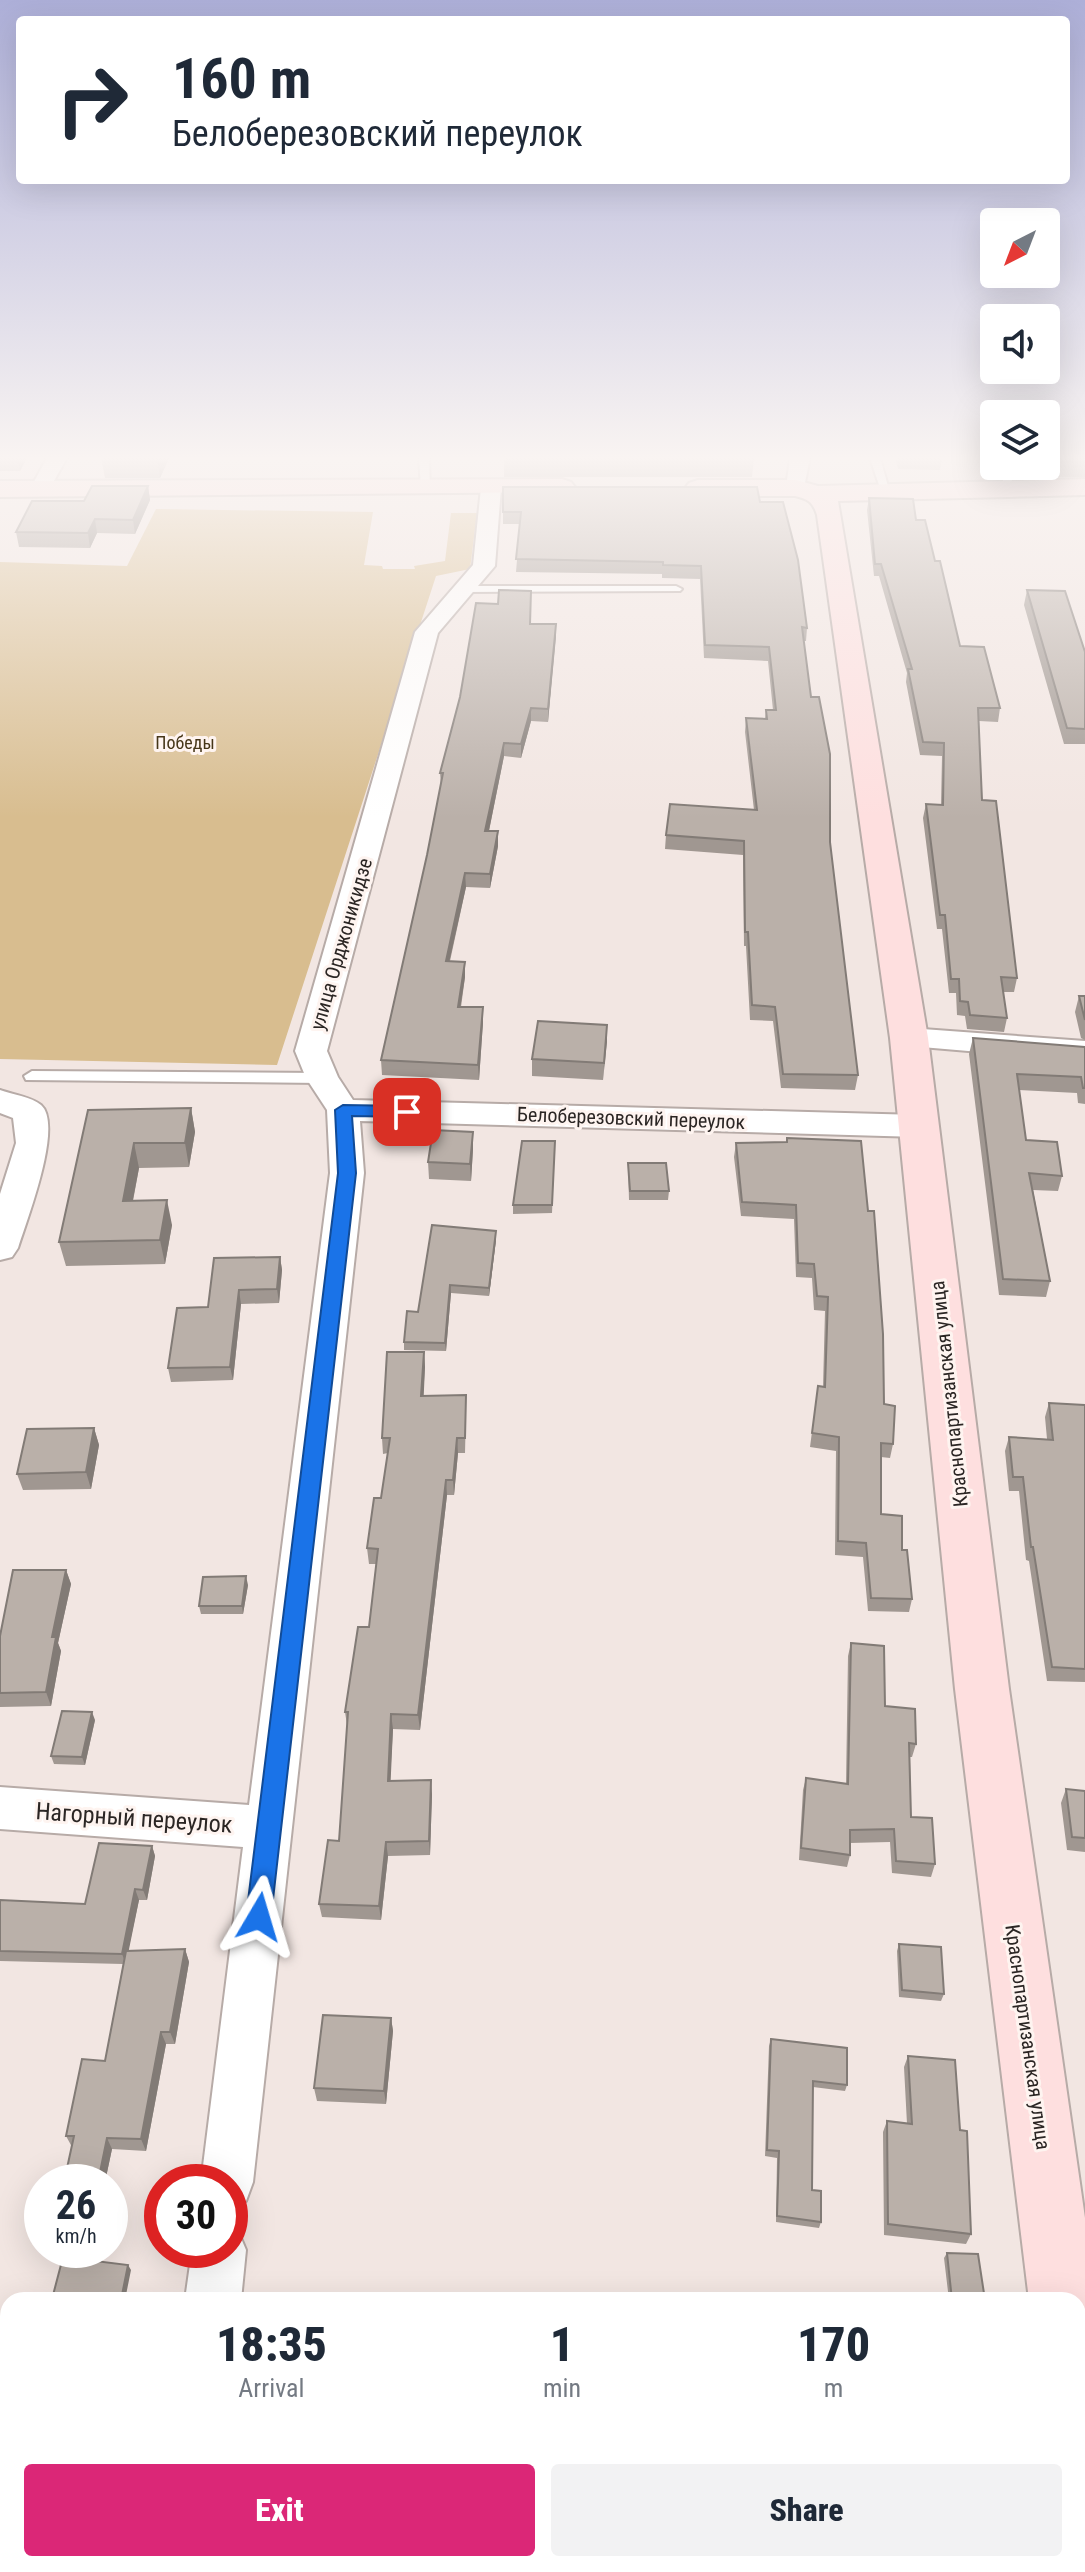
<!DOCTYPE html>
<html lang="en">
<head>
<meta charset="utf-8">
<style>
	body { margin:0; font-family:"Roboto Condensed",sans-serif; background:#f2f2f3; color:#1f2937; height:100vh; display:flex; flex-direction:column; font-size:30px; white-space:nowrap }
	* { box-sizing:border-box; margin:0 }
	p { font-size:26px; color:#747a83 }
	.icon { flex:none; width:44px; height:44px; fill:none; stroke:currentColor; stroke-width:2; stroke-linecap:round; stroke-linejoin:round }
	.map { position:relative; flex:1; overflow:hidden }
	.side { position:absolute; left:0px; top:2292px; width:1086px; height:280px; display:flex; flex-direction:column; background:#fff; border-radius:24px 24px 0 0; box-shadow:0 8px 32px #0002 }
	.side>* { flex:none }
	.hud { position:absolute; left:16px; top:16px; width:1054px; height:168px; border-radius:8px; box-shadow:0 8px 32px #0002; background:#fff; color:#1f2937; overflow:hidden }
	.needle { width:52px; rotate:222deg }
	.fabs { position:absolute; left:980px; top:208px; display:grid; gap:16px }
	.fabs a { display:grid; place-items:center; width:80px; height:80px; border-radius:8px; background:#fff; box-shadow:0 8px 32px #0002; font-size:40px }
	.speed { position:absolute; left:24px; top:2164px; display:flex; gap:16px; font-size:40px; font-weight:700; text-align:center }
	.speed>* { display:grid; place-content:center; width:104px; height:104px; border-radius:50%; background:#fff; box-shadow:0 8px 32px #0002; line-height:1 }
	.speed small { font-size:20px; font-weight:400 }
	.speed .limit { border:12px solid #d22; background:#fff; color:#111 }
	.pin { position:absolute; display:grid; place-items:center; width:68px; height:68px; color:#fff; margin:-34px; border-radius:16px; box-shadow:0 4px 12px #0006 }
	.me { position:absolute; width:88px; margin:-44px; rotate:7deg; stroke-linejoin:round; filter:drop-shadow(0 0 6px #0008) }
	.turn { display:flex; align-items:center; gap:28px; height:168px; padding:0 24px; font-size:36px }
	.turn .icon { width:104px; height:104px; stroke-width:2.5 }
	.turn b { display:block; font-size:56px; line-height:68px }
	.eta { display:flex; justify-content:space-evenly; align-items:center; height:136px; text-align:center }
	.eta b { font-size:48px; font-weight:800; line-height:56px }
	.primary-button { display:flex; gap:16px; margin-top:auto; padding:16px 24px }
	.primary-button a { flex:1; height:92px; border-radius:8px; background:#db2777; color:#fff; font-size:32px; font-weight:800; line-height:92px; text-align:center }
	.primary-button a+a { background:#f2f2f3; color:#1f2937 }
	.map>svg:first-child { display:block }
	.green { fill:#d8bd8f }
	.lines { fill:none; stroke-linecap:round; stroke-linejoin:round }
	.lane-casing { stroke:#b7aba7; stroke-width:4 }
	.street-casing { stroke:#b7aba7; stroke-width:4 }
	.secondary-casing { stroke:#b7aba7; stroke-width:4 }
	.lane { fill:#fff; fill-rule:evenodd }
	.street { fill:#fff; fill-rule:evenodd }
	.secondary { fill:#fedfdf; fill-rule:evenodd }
	.wall { fill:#a09791 }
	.shaded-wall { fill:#827b76 }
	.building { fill:#bab0a9; stroke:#827b76; stroke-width:2 }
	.route { fill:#1a73e8; stroke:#114b97; stroke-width:2 }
	.labels { text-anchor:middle; stroke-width:6; stroke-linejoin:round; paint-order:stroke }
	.far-park-label { font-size:18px; fill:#463618; stroke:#fef4f0 }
	.street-label { font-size:20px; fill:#2b2624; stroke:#fef4f0 }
	.near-street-label { font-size:24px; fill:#2b2624; stroke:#fef4f0 }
</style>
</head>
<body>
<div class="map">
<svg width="1085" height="2572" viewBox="0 0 1085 2572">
	<rect width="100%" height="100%" fill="#f2e6e2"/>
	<!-- green -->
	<path class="green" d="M156,509L373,512L364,565L382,566L383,569H415L414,566L445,561L451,513H477L470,569L436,576L277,1065L0,1059V562L127,566Z"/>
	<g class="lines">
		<defs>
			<path id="lane" d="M419,458H429L430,490L421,488Z
				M870,458H880L890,493L881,491Z
				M997,466H1007L1015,490H1007Z
				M676,586L682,589L680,591L462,592L456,589L462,586Z
				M32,1071L322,1073L330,1078L322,1083L26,1080L24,1076Z"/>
			<path id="street" d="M47,458H67L47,493H33L30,489Z
				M790,458H810L803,492H789L786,488Z
				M491,482L501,488L495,566L438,633L327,1051L338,1077L353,1100L919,1115L931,1118L935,1126L931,1134L919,1137L360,1121L364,1173L253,2182L246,2201L230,2207V2182H201L243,1847L0,1829V1787L249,1805L330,1173L327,1110L306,1078L295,1051L415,632L473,565L481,488Z
				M909,1028L1085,1041V1061L898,1045L893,1038L898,1031Z
				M0,1090C11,1094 32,1097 41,1105C64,1125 26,1222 18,1248L12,1257L0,1260V1194L16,1143L13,1118L0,1113Z
				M230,2227L238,2231L246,2250L241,2300H185L192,2250H230Z
				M0,2528L8,2530V2564H108L111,2572H0Z
				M152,2564H212L211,2572H151Z"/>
			<path id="secondary" d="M562,479L571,482L575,487L571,492L0,497V481Z
				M1085,479V495L838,501L928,1038L1009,1689L1085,2218V2325L1078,2328V2300H1029L955,1689L890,1038L817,515C813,502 808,499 795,496H698L689,493L685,488L689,483L698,480H796L818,486Z
				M1078,2374L1085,2377V2498L1078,2495Z"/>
		</defs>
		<!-- lane casing -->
		<use href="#lane" class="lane-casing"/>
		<!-- street casing -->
		<use href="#street" class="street-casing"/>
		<!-- secondary casing -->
		<use href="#secondary" class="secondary-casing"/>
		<!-- lane -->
		<use href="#lane" class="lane"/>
		<!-- street -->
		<use href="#street" class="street"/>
		<!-- secondary -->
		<use href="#secondary" class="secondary"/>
	</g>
	<!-- wall -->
	<path class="wall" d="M0,458H27L20,471H0Z
		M101,458H169L160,478H105Z
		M504,458H754L752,477H504Z
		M895,458H942L940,470L898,469Z
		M1046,458H1085V477H1049L1043,466H1046Z
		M148,486L150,500L135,534L97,533L90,548L19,547L16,532L84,501Z
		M503,487L760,502L807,628L806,641H804L858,1075L855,1090L781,1088L773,1021L750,1020L746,946H744L743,855L665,849L666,835L754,810L745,732L746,718L765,719L766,710H773L768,661L704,658L700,579L662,578V574L516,572L520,524H503Z
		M869,498L916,520L935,561L960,646L1000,708L998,722L979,721L982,800L1017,978L1014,992H1003L1007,1018L1004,1032L967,1029L965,1016L957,1015L956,993H949L942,929H937L923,818L926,804L941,805L942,756L920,755L906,682L907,673L879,576H874L867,510Z
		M1027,590L1085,652V744H1064L1024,605Z
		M531,624H556L548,722L531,721L521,758L504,756L489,831H498V846L490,888L466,887L450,961L465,977L461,1007H483V1022L479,1080L382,1075L381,1060L427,855L441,785L440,773Z
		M1079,996H1085V1040L1081,1038L1075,1012Z
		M607,1025L603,1080L532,1076V1059Z
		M973,1038L1085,1047V1104L1078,1103L1077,1093L1019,1090L1026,1140L1062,1176L1058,1191L1033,1190L1050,1281L1046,1297L999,1295L969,1054Z
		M191,1108L195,1132L189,1167L139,1168L133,1201L172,1225L165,1264L66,1266L59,1242L88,1110Z
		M787,1138L884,1404L893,1444L890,1458L881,1457V1514L902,1550L912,1599L909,1612L868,1611L863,1557L835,1555L836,1451L810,1447L818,1386L823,1387L825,1311L814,1310L812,1278L796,1277L794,1219L741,1216L734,1157L736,1143L786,1142Z
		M555,1141L552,1213L513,1214V1205Z
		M473,1149L471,1181L429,1179L428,1162Z
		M628,1163L669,1191L668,1200H629Z
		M496,1240L489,1296L451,1293L446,1351L404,1350V1342L418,1312Z
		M280,1257L282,1270L279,1303L241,1304L233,1380L171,1382L168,1368L208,1307Z
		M424,1352L425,1367L423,1396L466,1411L465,1453H458L454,1495H447L420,1730L393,1729L390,1780L432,1794L430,1855L388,1856L381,1920L322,1917L319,1904L339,1841L347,1725L345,1712L369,1627L376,1564H369L367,1548L381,1498L388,1453L383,1454L382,1438Z
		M1049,1403L1085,1405V1682L1047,1681L1029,1561L1026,1560L1019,1491H1009L1005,1451L1009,1437L1047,1439L1045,1417Z
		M94,1428L99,1445L91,1489L23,1490L17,1474Z
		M66,1570L71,1584L58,1643L61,1651L51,1706L0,1707V1636Z
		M248,1585L243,1614H201L199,1606Z
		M851,1643L885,1706L916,1744L912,1757H910L911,1817L935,1864L931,1877L892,1873L890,1842L850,1843V1855L847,1867L799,1860L803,1790L806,1778L846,1784L848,1656Z
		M95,1720L85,1765L54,1764L51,1756Z
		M1066,1789L1085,1791V1852L1067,1850L1061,1803Z
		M152,1846L155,1856L147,1900H139L128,1951L185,1949L189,1962L175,2044H166L146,2151L112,2149L105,2182H64L72,2147L66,2136L105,2061L123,1964L0,1961V1900L85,1904Z
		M899,1944L944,1994L941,2001L899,1997L897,1951Z
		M391,2018L393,2031L386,2104L317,2101L314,2088Z
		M771,2039L847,2085L845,2091L813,2087L812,2190L821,2222L819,2228L776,2222L777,2158L765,2156L769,2046Z
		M908,2056L960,2130L971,2234L966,2244L884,2235L883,2132L887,2121L907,2124L904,2067Z
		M947,2253L985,2300H949L944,2258Z
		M8,2326V2429L0,2428V2355Z
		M938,2564H1025L1026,2572H939Z"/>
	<!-- shaded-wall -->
	<path class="shaded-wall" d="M17,458H27L20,471Z
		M157,458H169L160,478Z
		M148,486L150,500L135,534L133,520Z
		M95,519L97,533L90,548L88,533Z
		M556,624V637L548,722V709Z
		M531,708V721L521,758V744Z
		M504,743V756L486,845L485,831Z
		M498,831V846L490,888V874Z
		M465,873L466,887L446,976V961Z
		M465,962V977L458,1022V1007Z
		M483,1007V1022L479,1080L478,1065Z
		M607,1025V1042L603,1080L604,1063Z
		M191,1108L195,1132L189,1167L185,1143Z
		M473,1132V1149L471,1181L470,1164Z
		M134,1143L139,1168L128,1225L123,1201Z
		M167,1200L172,1225L165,1264L160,1240Z
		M496,1231V1240L489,1296V1288Z
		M280,1257L282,1270L279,1303L277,1289Z
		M450,1285L451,1293L446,1351L445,1343Z
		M239,1290L241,1304L233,1380L230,1367Z
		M424,1352L425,1367L423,1411L421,1396Z
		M94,1428L99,1445L91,1489L86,1472Z
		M457,1438L458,1453L454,1495L453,1480Z
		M446,1480L447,1495L420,1730L418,1715Z
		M66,1570L71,1584L58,1643L61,1651L51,1706L46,1692L52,1637Z
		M246,1576L248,1585L243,1614L242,1606Z
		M92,1712L95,1720L85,1765L82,1757Z
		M391,1714L393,1729L390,1795L388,1781Z
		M431,1780L432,1794L430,1855L429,1841Z
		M386,1842L388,1856L381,1920L379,1906Z
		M152,1846L155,1856L147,1900L143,1890Z
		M135,1889L139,1900L126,1964L122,1954Z
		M185,1949L189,1962L175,2044L170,2032Z
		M391,2018L393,2031L386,2104L384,2091Z
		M161,2032L166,2044L146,2151L141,2139Z
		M107,2138L112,2149L105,2182H98Z
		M128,2265L131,2270L125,2300H121Z"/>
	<!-- building -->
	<path class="building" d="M92,486H148L133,520L95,519L88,533L16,532L32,501H84Z
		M503,487H757L760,502H783L798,560L807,628L802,627L811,697H819L830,754V842L858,1075L783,1074L775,1007L752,1005L748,932H745L744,841L666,835L670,804L757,810L746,718L767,719L766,710H776L769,647L705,645L701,566L663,565V562L516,559L521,512H503Z
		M869,498L913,499L916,520H925L935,561H940L960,646L984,647L1000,708H978L982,800L996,801L1017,978L1001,977L1007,1018L970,1015L968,1002L960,1001L959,979H951L945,915H940L926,804L943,805L944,743L923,742L908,669H912L881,564H875Z
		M499,590L531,591L530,624H556L548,709L531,708L521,744L504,743L485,831H498L490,874L465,873L446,961L465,962L458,1007H483L478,1065L381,1060L427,855L443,773H440L460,697L476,603L498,604Z
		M1027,590L1065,591L1085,652V729L1067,728Z
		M1079,996H1085V1020Z
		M538,1021L607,1025L604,1063L532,1059Z
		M973,1038L1085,1047V1088H1083L1081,1077L1017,1074L1026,1140L1057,1142L1062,1176L1029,1173L1050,1281L1003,1279Z
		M191,1108L185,1143H134L123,1201L167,1200L160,1240L59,1242L88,1110Z
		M433,1130L473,1132L470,1164L428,1162Z
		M787,1138L861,1141L868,1211H874L883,1334L884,1404L895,1406L893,1444L881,1443V1514L902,1516V1550H907L912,1599L871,1598L866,1543L838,1541L839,1437L812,1433L818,1386L825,1387L828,1297L817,1296L814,1264L798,1263L796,1205L742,1202L736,1143L787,1142Z
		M522,1141H555L552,1205H513Z
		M628,1163H666L669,1191H630Z
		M432,1225L496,1231L489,1288L450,1285L445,1343L404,1342L407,1311L418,1312Z
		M280,1257L277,1289L239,1290L230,1367L168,1368L177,1308L208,1307L214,1258Z
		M387,1352H424L421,1396L466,1395L465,1438H457L453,1480H446L418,1715L391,1714L388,1781L431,1780L429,1841L386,1842L379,1906L319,1904L328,1840L339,1841L348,1712H345L358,1627H369L378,1549L367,1548L374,1498H381L390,1438H382Z
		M1049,1403L1085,1405V1669L1052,1667L1033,1547H1031L1023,1477H1013L1009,1437L1053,1440Z
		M94,1428L86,1472L17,1474L27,1429Z
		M13,1570H66L52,1637H56L46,1692L0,1693V1636Z
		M246,1576L242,1606H199L203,1577Z
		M851,1643L884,1646L885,1706L915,1709L916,1744L909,1743L911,1817L932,1818L935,1864L896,1861L894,1829L850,1830V1855L801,1848L806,1778L848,1784Z
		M62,1711L92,1712L82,1757L51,1756Z
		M1066,1789L1085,1791V1838L1072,1837Z
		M99,1843L152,1846L143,1890L135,1889L122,1954L0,1951V1900L85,1904Z
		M899,1944L941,1947L944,1994L902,1990Z
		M185,1949L170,2032H161L141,2139L107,2138L98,2182H64L74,2136H66L82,2059L105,2061L126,1951Z
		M323,2015L391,2018L384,2091L314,2088Z
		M771,2039L847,2048V2085L813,2081L812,2190L821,2191V2222L777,2216L779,2151L767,2150Z
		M908,2056L955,2060L960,2130L967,2131L971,2234L888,2224L887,2121L912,2124Z
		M947,2253L978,2254L985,2300H952Z
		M63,2257L128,2265L121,2300H64L52,2299Z
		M8,2326V2420L0,2419V2355Z
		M807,2564H871V2572H807Z
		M944,2564H1025L1026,2572H945Z"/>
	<!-- sky -->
	<linearGradient id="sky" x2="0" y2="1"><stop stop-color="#adafd8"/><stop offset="0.56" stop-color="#f9f4f2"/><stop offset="1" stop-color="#f9f4f2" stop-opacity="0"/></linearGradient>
	<rect width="1085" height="818" fill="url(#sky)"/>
	<!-- route -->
	<path class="route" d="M343,1105L407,1106L415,1112L407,1117L352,1116L356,1173L271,1917L267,1925L259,1928L250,1925L246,1917L338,1173L335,1110Z"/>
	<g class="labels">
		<!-- far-park labels -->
		<g class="far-park-label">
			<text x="185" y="749">Победы</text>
		</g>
		<!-- street labels -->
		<g class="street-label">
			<text transform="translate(341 944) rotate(-74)" y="7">улица Орджоникидзе</text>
			<text transform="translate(631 1118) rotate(2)" y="7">Белоберезовский переулок</text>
			<text transform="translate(949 1394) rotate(-96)" y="7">Краснопартизанская улица</text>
			<text transform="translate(1028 2037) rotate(82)" y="7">Краснопартизанская улица</text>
		</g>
		<!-- near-street labels -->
		<g class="near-street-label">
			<text transform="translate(134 1818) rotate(4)" y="8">Нагорный переулок</text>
		</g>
	</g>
</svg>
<div class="fabs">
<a><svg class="needle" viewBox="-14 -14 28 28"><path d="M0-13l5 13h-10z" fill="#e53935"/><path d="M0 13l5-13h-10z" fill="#747a83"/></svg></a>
<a><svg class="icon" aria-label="sound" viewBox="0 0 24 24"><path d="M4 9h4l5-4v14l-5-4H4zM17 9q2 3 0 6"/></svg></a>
<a><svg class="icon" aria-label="layers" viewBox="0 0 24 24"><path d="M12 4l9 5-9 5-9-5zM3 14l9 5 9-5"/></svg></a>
</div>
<div class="speed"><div>26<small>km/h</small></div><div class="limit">30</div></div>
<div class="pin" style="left:407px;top:1112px;background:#d93025"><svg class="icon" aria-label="arrive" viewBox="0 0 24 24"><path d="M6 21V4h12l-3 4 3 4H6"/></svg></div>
<svg class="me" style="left:259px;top:1917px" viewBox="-20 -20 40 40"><path d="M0-17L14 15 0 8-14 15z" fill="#1a73e8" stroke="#fff" stroke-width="4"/></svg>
<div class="hud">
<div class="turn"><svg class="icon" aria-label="right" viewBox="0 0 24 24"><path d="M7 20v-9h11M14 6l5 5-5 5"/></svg><div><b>160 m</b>Белоберезовский переулок</div></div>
</div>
<section class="side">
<div class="eta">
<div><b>18:35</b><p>Arrival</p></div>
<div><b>1</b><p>min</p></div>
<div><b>170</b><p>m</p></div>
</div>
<div class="primary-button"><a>Exit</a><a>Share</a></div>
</section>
</div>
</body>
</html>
